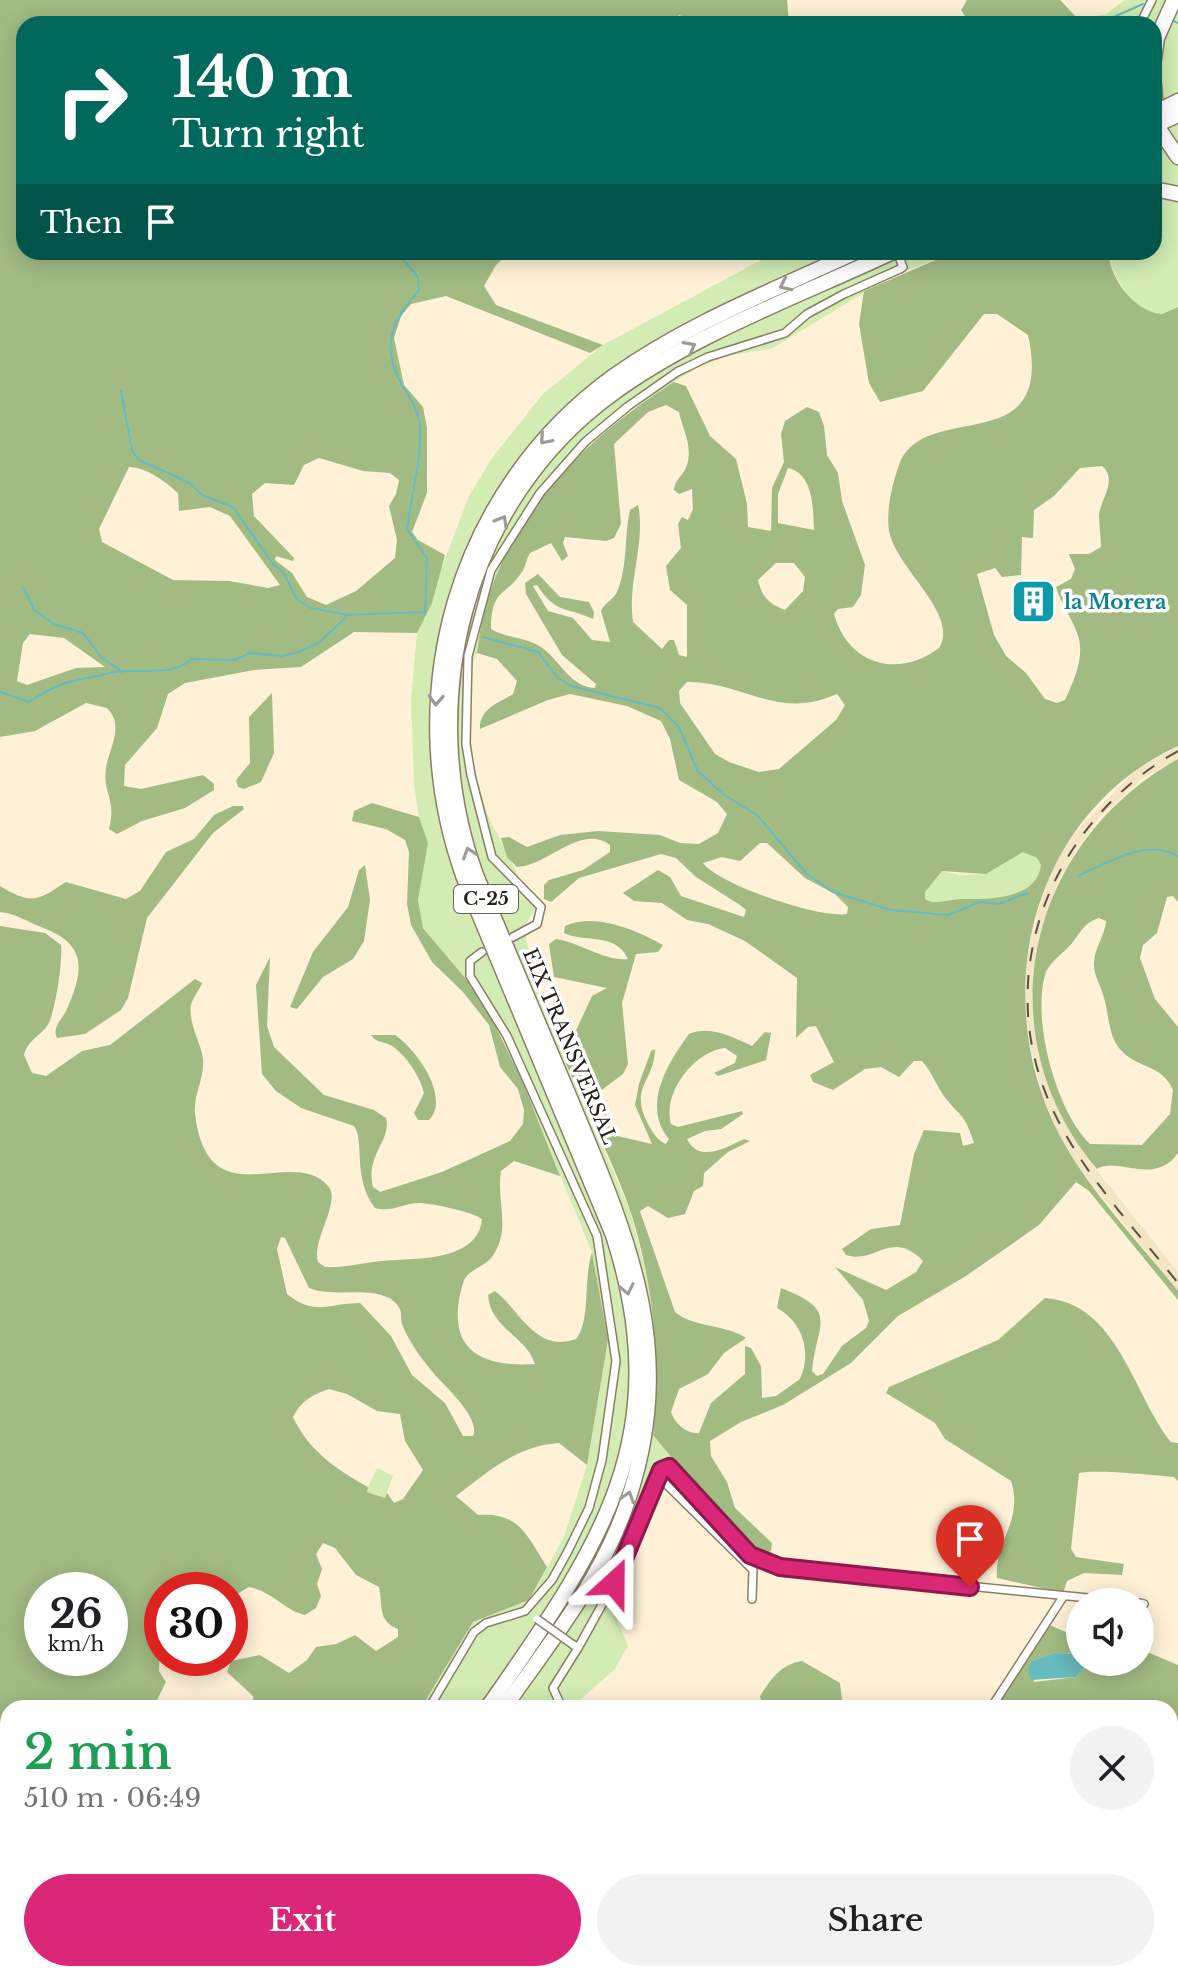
<!DOCTYPE html>
<html lang="en">
<head>
<meta charset="utf-8">
<style>
	body { margin:0; font-family:"Libre Baskerville",serif; background:#f2f2f2; color:#202124; height:100vh; display:flex; flex-direction:column; font-size:30px; white-space:nowrap }
	* { box-sizing:border-box; margin:0 }
	p { font-size:26px; color:#757577 }
	.icon { flex:none; width:44px; height:44px; fill:none; stroke:currentColor; stroke-width:2; stroke-linecap:round; stroke-linejoin:round }
	.map { position:relative; flex:1; overflow:hidden }
	.sheet { position:absolute; left:0px; top:1700px; width:1178px; height:282px; display:flex; flex-direction:column; background:#fff; border-radius:24px 24px 0 0; box-shadow:0 4px 20px #0003 }
	.sheet>* { flex:none }
	.guide { position:absolute; left:16px; top:16px; width:1146px; height:244px; border-radius:24px; box-shadow:0 4px 20px #0003; background:#00695c; color:#fff; overflow:hidden }
	.buttons { position:absolute; left:1066px; top:1588px; display:grid; gap:16px }
	.buttons a { display:grid; place-items:center; width:88px; height:88px; border-radius:50%; background:#fff; box-shadow:0 4px 20px #0003; font-size:40px }
	.speed { position:absolute; left:24px; top:1572px; display:flex; gap:16px; font-size:40px; font-weight:700; text-align:center }
	.speed>* { display:grid; place-content:center; width:104px; height:104px; border-radius:50%; background:#fff; box-shadow:0 4px 20px #0003; line-height:1 }
	.speed small { font-size:20px; font-weight:400 }
	.speed .limit { border:12px solid #d22; background:#fff; color:#111 }
	.pin { position:absolute; display:grid; place-items:center; width:68px; height:68px; color:#fff; margin:-82px -34px; border-radius:50% 50% 50% 0; rotate:-45deg; box-shadow:0 0 8px #0007 }
	.pin .icon { rotate:45deg }
	.me { position:absolute; width:88px; margin:-44px; rotate:24deg; stroke-linejoin:round; filter:drop-shadow(0 0 6px #0008) }
	.turn { display:flex; align-items:center; gap:28px; height:168px; padding:0 24px; font-size:36px }
	.turn .icon { width:104px; height:104px; stroke-width:2.5 }
	.turn b { display:block; font-size:56px; line-height:68px }
	.then { display:flex; align-items:center; height:76px; padding:0 24px; background:#0003; gap:16px; font-size:30px }
	.round { display:grid; place-items:center; flex:none; width:84px; height:84px; border-radius:42px; background:#f2f2f2 }
	.overview { display:flex; align-items:center; justify-content:space-between; height:136px; padding:0 24px }
	h1 { font-size:48px; font-weight:600; line-height:60px; color:#1e9e55 }
	.cta { display:flex; gap:16px; margin-top:auto; padding:16px 24px }
	.cta a { flex:1; height:92px; border-radius:48px; background:#db2777; color:#fff; font-size:32px; font-weight:600; line-height:92px; text-align:center }
	.cta a+a { background:#f2f2f2; color:#202124 }
	.map>svg:first-child { display:block }
	.built { fill:#f5e6c3 }
	.green { fill:#d2ecb3 }
	.forest { fill:#a1bb83; fill-rule:evenodd }
	.water { fill:#67babd }
	.lines { fill:none; stroke-linecap:round; stroke-linejoin:round }
	.stream { stroke:#67babd; stroke-width:2 }
	.street-casing { stroke:#8a7f66; stroke-width:10 }
	.highway-casing { stroke:#8a7f66; stroke-width:17 }
	.street { stroke:#fff; stroke-width:7 }
	.highway { stroke:#fff; stroke-width:14 }
	.rail { stroke:#575143; stroke-width:2; stroke-dasharray:14 14; stroke-linecap:butt }
	.street-bridge-casing { stroke:#8a7f66; stroke-width:10; stroke-linecap:butt }
	.street-bridge { stroke:#fff; stroke-width:7 }
	.oneway { stroke:#9d9b97 }
	.route-casing { stroke:#8e194d; stroke-width:20 }
	.route { stroke:#db2777; stroke-width:14 }
	.labels { text-anchor:middle; stroke-width:7; stroke-linejoin:round; paint-order:stroke }
	.shield { fill:#fff; stroke:#66645d; stroke-width:2 }
	.shield-label { font-size:18px; font-weight:bold; fill:#252117 }
	.culture-label { font-size:20px; font-weight:bold; fill:#0d838f; stroke:#fff; text-anchor:start }
	.street-label { font-size:20px; fill:#252117; stroke:#fff }
</style>
</head>
<body>
<div class="map">
<svg width="1178" height="1981" viewBox="0 0 1178 1981">
	<rect width="100%" height="100%" fill="#fef1d6"/>
	<!-- built -->
	<path class="built" d="M1178,746V759L1143,778L1100,817L1076,851L1057,884L1038,946L1033,986L1040,1055L1052,1095L1090,1162L1178,1272V1291L1082,1171L1060,1136L1043,1098L1024,1021L1025,963L1046,881L1059,858L1078,829L1136,770Z"/>
	<!-- green -->
	<path class="green" d="M1125,0H1178V307C1172,309 1166,313 1160,314C1137,315 1108,272 1109,252H1154V24H1129L1130,18L1113,24H1083L1082,19L1106,14Z
		M776,252H954L892,276L771,349L729,355L698,367L626,412L594,439L480,621L477,653L470,670L468,698L474,776L488,816L535,909L524,927L535,986L631,1214L648,1281L656,1330L657,1394L653,1435L670,1456L612,1608L628,1646L614,1670L571,1708H421L473,1622L529,1600L564,1537L587,1465L608,1340L592,1252L500,1031L482,998L423,928L418,900L428,843L419,817L414,784L411,699L417,633L469,496L492,458L543,394L603,345Z
		M1023,852L1037,858L1041,865C1037,900 988,899 961,899C949,899 936,906 925,899V892L942,871L960,875L986,874Z
		M377,1468L393,1476L385,1498L366,1491Z
		M852,1974H920L947,1981H855Z"/>
	<!-- forest -->
	<path class="forest" d="M0,0H787L789,24H746L745,21L703,24L679,15L676,24H24V252H509L496,265L484,286L496,305L603,345L590,353L446,296L411,304L401,316L394,338L404,385L423,407L427,428V493L412,532L418,540L445,555L432,603L417,633L354,632L301,667L254,670L185,683L168,694L157,728L125,765L124,786L141,789L203,775L214,784V790L185,808L142,821L117,834L109,829C117,799 102,793 106,768C109,748 125,726 107,708L86,703L35,731L0,737ZM319,458L363,471L390,473L399,480L396,494L389,506L397,540L395,558L356,591L326,605L307,597L292,573L275,560L276,556L293,561L294,558L254,516L252,494L265,483L294,485L304,465ZM129,467C146,467 166,482 178,493L179,511L210,507L230,516L280,585L268,588L229,581L173,580L102,542L99,529ZM30,634L64,638L105,667L76,668L27,685L17,681L23,643Z
		M967,0H1060L1083,24L1000,22L965,16L961,10Z
		M954,252H1109C1108,277 1136,313 1162,314L1178,307V746C1030,814 987,998 1060,1136C1090,1192 1138,1241 1178,1291V1300L1089,1191L1076,1182L1039,1225L966,1276L898,1316L851,1363L783,1405L741,1422L710,1441L711,1456L727,1482L735,1508L772,1543L771,1551L764,1555L733,1532L653,1435C661,1361 654,1288 632,1216C615,1164 587,1113 566,1063L571,1057L572,1039L592,996L607,988L554,977L549,944L556,939C579,942 606,962 628,959C616,932 585,943 564,933L565,926C595,912 636,930 663,945L658,952L636,954L622,1003L628,1064L623,1074L599,1092L613,1135L652,1144L635,1105L639,1084L651,1051L655,1049C654,1084 628,1086 649,1126C654,1134 657,1140 666,1144L669,1139C642,1107 666,1065 689,1034C711,1025 732,1037 752,1046L765,1032L771,1033L766,1060L718,1076L714,1073L735,1063L737,1056L725,1048C695,1051 662,1092 671,1124L678,1127L742,1111L743,1114L721,1129L705,1131L687,1139C699,1164 727,1147 744,1139L750,1141L728,1152L704,1173L703,1186L694,1191L685,1214L668,1218L648,1206L640,1211L675,1312C694,1328 725,1324 746,1338L724,1353L708,1374L679,1389L671,1412C675,1424 687,1434 699,1433L711,1403L745,1374V1346L751,1348L761,1366L762,1398L776,1396L800,1379C812,1353 803,1322 777,1308L781,1288C841,1311 816,1323 812,1371L817,1376L823,1374L842,1346L866,1328L869,1321L863,1300L835,1267L886,1290L916,1272L923,1261C891,1228 875,1265 846,1255L842,1249L871,1229L900,1225L914,1154L924,1130L960,1133L963,1146L974,1143C965,1115 963,1119 947,1100C937,1088 933,1073 922,1061H914L899,1077L881,1067L865,1069L833,1090L813,1082L810,1075L834,1062L816,1026L808,1027L796,1038L797,978L745,941L708,924L687,920L662,903L634,901L623,893L658,870L670,877L681,896L744,917L746,910L740,905L696,877L676,858L661,854L579,878L551,902L544,899V885L549,880L583,870L610,852V845C581,823 546,867 517,867L507,857L501,838L509,837L527,847L560,835L598,831L660,835L680,843L699,844L718,833L727,814L717,802L679,780L670,739L661,721L627,706L570,694L548,700L480,729C479,709 499,703 513,694L517,681L497,659L477,653C489,533 576,444 674,382L686,386L710,436L736,459L747,504L748,527L771,531L772,488L784,462L781,434L785,421L807,407L819,412L824,426L827,455L838,473L842,501L865,565L861,595L853,607L838,609L834,614C848,665 898,679 939,648C960,614 896,569 889,531C886,510 892,485 899,465C924,397 1056,463 1028,335L997,314H984L923,391L880,402L869,383L859,324L864,291ZM666,405L679,412C683,431 694,448 686,468C682,476 675,480 674,490L679,494L692,489L693,509L688,520L682,517L678,524L681,548L666,566L670,590L687,605V657L679,655L674,640H669L662,649L633,622C627,583 646,543 638,505L630,510C624,536 628,567 617,592C613,600 605,602 601,611L610,642L592,640L573,618L548,611L533,586L537,585C556,614 564,606 593,619L594,612L589,602L560,597L538,574L525,583L526,594L562,655L596,684L595,688C571,687 561,663 545,650C528,636 507,639 491,629C491,589 505,597 522,572C526,566 526,559 530,553L551,543L562,561L568,556L563,543L565,537L606,541L614,538L621,524L614,444L648,412ZM1102,466C1118,480 1101,498 1099,515C1099,526 1101,536 1101,547L1089,554H1069L1075,569L1071,579L1056,587C1061,604 1071,616 1077,633C1086,655 1074,680 1065,700L1057,703L1045,699L1026,673L1006,656L994,635L977,574L995,568L1002,577L1021,575L1022,537L1033,538L1034,510L1054,496L1080,468ZM788,468C814,474 813,509 814,530L778,523V494ZM776,563H794L805,577L803,591L785,610C769,604 762,597 758,580ZM687,682C743,681 777,721 837,694L845,705L836,720L779,769L759,772L729,762L715,754L680,703L679,691ZM760,843H767L805,878L835,894L848,907L847,914C821,919 719,885 703,863L722,857L740,861ZM1023,852L1037,858L1041,865C1037,900 988,899 961,899C949,899 936,906 925,899V892L942,871L986,874Z
		M272,693L274,753L261,782L244,789L238,787L236,780L250,763L249,717Z
		M1178,759V902L1173,896L1167,897L1157,933L1143,945L1140,958L1155,999L1178,1027V1153C1154,1187 1117,1156 1097,1169C983,1034 1027,843 1178,759ZM1099,918L1106,921C1105,935 1095,947 1094,962C1093,975 1101,985 1104,998C1111,1022 1107,1042 1130,1058C1148,1069 1164,1069 1173,1090L1170,1114L1142,1145L1090,1144C1056,1111 1032,1021 1045,975C1048,963 1065,952 1073,942C1081,931 1085,922 1099,918Z
		M372,803L419,817L428,843L418,900L423,928L482,998L523,1083L560,1176L514,1161L501,1171C496,1202 512,1229 492,1257C484,1267 470,1269 464,1280C444,1344 473,1368 535,1364C526,1336 490,1328 488,1295L495,1291C519,1309 536,1354 576,1339C591,1321 583,1280 592,1252L608,1340L587,1465L559,1443C516,1446 489,1471 456,1496L478,1515C520,1512 527,1536 547,1567L529,1600L473,1622L421,1708H254L253,1696L227,1672L231,1661L260,1655L289,1673L307,1660L316,1647L336,1644L355,1635L376,1651L398,1637V1629C377,1621 383,1605 379,1587L356,1575L335,1548L323,1543L316,1554L322,1569L317,1584L321,1596L316,1608L305,1615C284,1610 272,1591 249,1587L230,1598V1590H162L159,1671L166,1682L153,1708H8V1868L0,1858V926L45,933L61,945C63,959 55,1016 47,1026C39,1037 28,1040 24,1055L32,1073L46,1076L82,1051L110,1045L195,979L202,983C199,991 193,997 191,1005C188,1024 201,1042 203,1059C205,1077 193,1095 195,1114C208,1221 292,1144 328,1186C342,1201 311,1241 318,1262L325,1267C343,1268 363,1263 381,1261C412,1258 478,1263 482,1219C473,1212 431,1203 419,1203C403,1203 392,1213 375,1208C352,1178 365,1140 354,1126L301,1108L276,1091L262,1074L256,985L270,957L267,1026L274,1047L324,1095L374,1110L386,1118C392,1140 365,1155 373,1187L380,1192L442,1172L510,1141L523,1124L524,1110L518,1089L500,1067L489,1025L463,992L432,962L411,925L407,904L409,852L405,840L386,829L352,821L354,811ZM281,1237L285,1238L309,1288C334,1298 365,1286 389,1298C392,1299 397,1304 398,1306C403,1312 400,1317 402,1324C408,1341 424,1362 436,1376C447,1388 481,1419 473,1436H463L445,1403L412,1375L391,1336L360,1303C328,1303 316,1317 287,1294L277,1249ZM329,1389L347,1394L377,1411L400,1414L405,1441L423,1470L403,1499L394,1503L387,1493L385,1498L367,1492L368,1487C337,1470 308,1450 293,1417C302,1400 312,1395 329,1389ZM42,1590H110V1658H42Z
		M233,806H243L244,809L213,833L147,918L128,998L121,1010L85,1034L57,1038C52,1027 61,1021 66,1011C85,969 87,944 41,927C28,922 14,913 0,912V886C33,906 38,900 66,882L126,899L140,891L166,852L194,839L214,815Z
		M365,865L370,900L364,941L353,959L323,977L297,1009L290,1007L313,952L348,907L359,870Z
		M371,1035H395C416,1049 451,1097 429,1120H418L414,1113L424,1093C421,1078 406,1055 392,1046C384,1041 376,1043 371,1035Z
		M1045,1298C1118,1303 1134,1397 1171,1442L1178,1443V1481L1174,1477C1155,1475 1094,1469 1079,1473L1071,1549L1076,1557L1124,1564L1122,1575L1084,1573L1067,1581L1063,1593L997,1578C994,1541 1024,1521 1011,1481L945,1439L935,1423L886,1393L889,1387L998,1340Z
		M1047,1624L1080,1638V1654L1054,1653L1032,1661L1034,1682L1076,1677L1089,1662H1140V1649L1178,1665V1770L1170,1771V1708H993Z
		M802,1661L840,1683L843,1708H763L760,1696C771,1679 781,1664 802,1661Z
		M1178,1826V1943L1170,1945V1828Z
		M101,1974H237L232,1981H129Z
		M742,1974H852L855,1981H737Z
		M920,1974H1070C1022,1981 968,1981 920,1974Z"/>
	<!-- water -->
	<path class="water" d="M1054,1653L1080,1654V1662H1089L1076,1677L1031,1680L1028,1669L1032,1661Z"/>
	<g class="lines">
		<!-- stream -->
		<path class="stream" d="M1062,20L1094,24
			M1171,20L1178,23
			M1098,24L1143,4
			M121,391L132,451L139,460L190,483L202,495L233,507L273,564L284,573L297,600L311,608L348,615L425,612L427,558L407,529C411,497 421,463 420,430C420,412 411,400 402,385C379,344 393,322 419,290L418,277L397,252
			M24,588L34,610L54,624L83,633L102,658L123,672
			M483,637L538,652L557,677L571,686L660,708L679,727L697,770L723,794L757,815L806,873L833,892L891,910L948,915L980,902L999,904L1027,893
			M0,692L29,702C42,694 54,686 69,682C81,678 94,678 106,674C134,665 167,680 192,659L234,660L250,653L282,656L299,652L320,642L347,616
			M1078,876C1105,864 1150,836 1178,857
			M1170,1853L1178,1846
			M420,1981L430,1974"/>
		<defs>
			<path id="street" d="M1140,24L1152,0
				M513,937L537,924L541,907L492,857L471,775L466,744L468,656L491,570L540,493L585,442L627,407L677,372L708,357L785,333L807,314L844,294L900,269L903,267L897,252
				M657,1480H662L753,1570L752,1599
				M1140,1603L1144,1604
				M572,1644L578,1648L618,1576L661,1470L669,1467L750,1555L780,1567L1128,1602
				M429,1708L474,1632L486,1623L525,1611L552,1580L568,1551L589,1508L602,1460L616,1361L597,1236L507,1036L470,976V961L482,952
				M562,1708L553,1688L578,1648
				M991,1708L1063,1597
				M1170,1778L1178,1776
				M195,1981L206,1974
				M766,1981L777,1974"/>
			<path id="highway" d="M1154,59L1157,38L1174,0
				M1154,85L1155,98
				M1154,113L1178,101
				M1154,126L1178,115
				M1161,132L1178,157
				M1154,189L1178,194
				M487,1708C599,1548 678,1438 613,1235L464,878C398,696 456,490 614,376C687,324 774,290 856,252
				M504,1708C549,1644 600,1581 626,1506C680,1352 629,1239 570,1098C539,1024 507,949 476,875C415,706 462,503 612,394C696,333 799,296 893,252
				M282,1981L289,1974
				M301,1981L308,1974"/>
		</defs>
		<!-- street casing -->
		<use href="#street" class="street-casing"/>
		<!-- highway casing -->
		<use href="#highway" class="highway-casing"/>
		<!-- street -->
		<use href="#street" class="street"/>
		<!-- highway -->
		<use href="#highway" class="highway"/>
		<!-- rail -->
		<path class="rail" d="M1178,751C1056,819 992,966 1048,1099C1077,1168 1132,1225 1178,1283
			M1170,1952L1178,1949
			M1066,1981L1091,1974"/>
		<defs>
			<path id="street-bridge" d="M537,1619L572,1644"/>
		</defs>
		<!-- street-bridge casing -->
		<use href="#street-bridge" class="street-bridge-casing"/>
		<!-- street-bridge -->
		<use href="#street-bridge" class="street-bridge"/>
	</g>
	<!-- one-way arrows -->
	<defs><path id="oneway-chevron" d="M-2-3.5L2.5 0L-2 3.5" fill="none" stroke-width="1.6" stroke-linecap="round" stroke-linejoin="round" transform="scale(2)"/></defs>
	<g class="oneway">
		<use href="#oneway-chevron" transform="translate(785 285) rotate(155)"/>
		<use href="#oneway-chevron" transform="translate(690 347) rotate(-28)"/>
		<use href="#oneway-chevron" transform="translate(545 439) rotate(131)"/>
		<use href="#oneway-chevron" transform="translate(502 521) rotate(-60)"/>
		<use href="#oneway-chevron" transform="translate(436 700) rotate(93)"/>
		<use href="#oneway-chevron" transform="translate(469 853) rotate(-108)"/>
		<use href="#oneway-chevron" transform="translate(627 1289) rotate(78)"/>
		<use href="#oneway-chevron" transform="translate(628 1497) rotate(-73)"/>
	</g>
	<g class="lines">
		<defs>
			<path id="route" d="M614,1583L661,1470L669,1467L750,1555L780,1567L970,1587"/>
		</defs>
		<!-- route casing -->
		<use href="#route" class="route-casing"/>
		<!-- route -->
		<use href="#route" class="route"/>
	</g>
	<!-- icons -->
	<defs>
		<symbol id="building-square" viewBox="-11 -11 22 22"><rect x="-9" y="-9" width="18" height="18" rx="4" fill="#0f9aa8" stroke="#fff"/><path d="M-4-6H4V6H1V3H-1V6H-4ZM-2.5-4.3h1.7v1.8h-1.7ZM.8-4.3h1.7v1.8H.8ZM-2.5-1h1.7V.8h-1.7ZM.8-1h1.7V.8H.8Z" fill="#fff"/></symbol>
	</defs>
	<g fill-rule="evenodd">
		<use href="#building-square" x="1008" y="576" width="51" height="51"/>
	</g>
	<g class="labels">
		<!-- shield labels -->
		<rect class="shield" x="454" y="885" width="64" height="28" rx="6"/>
		<g class="shield-label">
			<text x="486" y="905">C-25</text>
		</g>
		<!-- culture labels -->
		<g class="culture-label">
			<text x="1064" y="609">la Morera</text>
		</g>
		<!-- street labels -->
		<g class="street-label">
			<text transform="translate(570 1046) rotate(67)" y="7">EIX TRANSVERSAL</text>
		</g>
	</g>
</svg>
<div class="buttons">
<a><svg class="icon" aria-label="sound" viewBox="0 0 24 24"><path d="M4 9h4l5-4v14l-5-4H4zM17 9q2 3 0 6"/></svg></a>
</div>
<div class="speed"><div>26<small>km/h</small></div><div class="limit">30</div></div>
<div class="pin" style="left:970px;top:1587px;background:#d93025"><svg class="icon" aria-label="arrive" viewBox="0 0 24 24"><path d="M6 21V4h12l-3 4 3 4H6"/></svg></div>
<svg class="me" style="left:614px;top:1583px" viewBox="-20 -20 40 40"><path d="M0-17L14 15 0 8-14 15z" fill="#db2777" stroke="#fff" stroke-width="4"/></svg>
<div class="guide">
<div class="turn"><svg class="icon" aria-label="right" viewBox="0 0 24 24"><path d="M7 20v-9h11M14 6l5 5-5 5"/></svg><div><b>140 m</b>Turn right</div></div>
<div class="then">Then<svg class="icon" aria-label="arrive" viewBox="0 0 24 24"><path d="M6 21V4h12l-3 4 3 4H6"/></svg></div>
</div>
<section class="sheet">
<div class="overview"><div><h1>2 min</h1><p>510 m · 06:49</p></div><a class="round"><svg class="icon" aria-label="close" viewBox="0 0 24 24"><path d="M6 6l12 12M18 6L6 18"/></svg></a></div>
<div class="cta"><a>Exit</a><a>Share</a></div>
</section>
</div>
</body>
</html>
